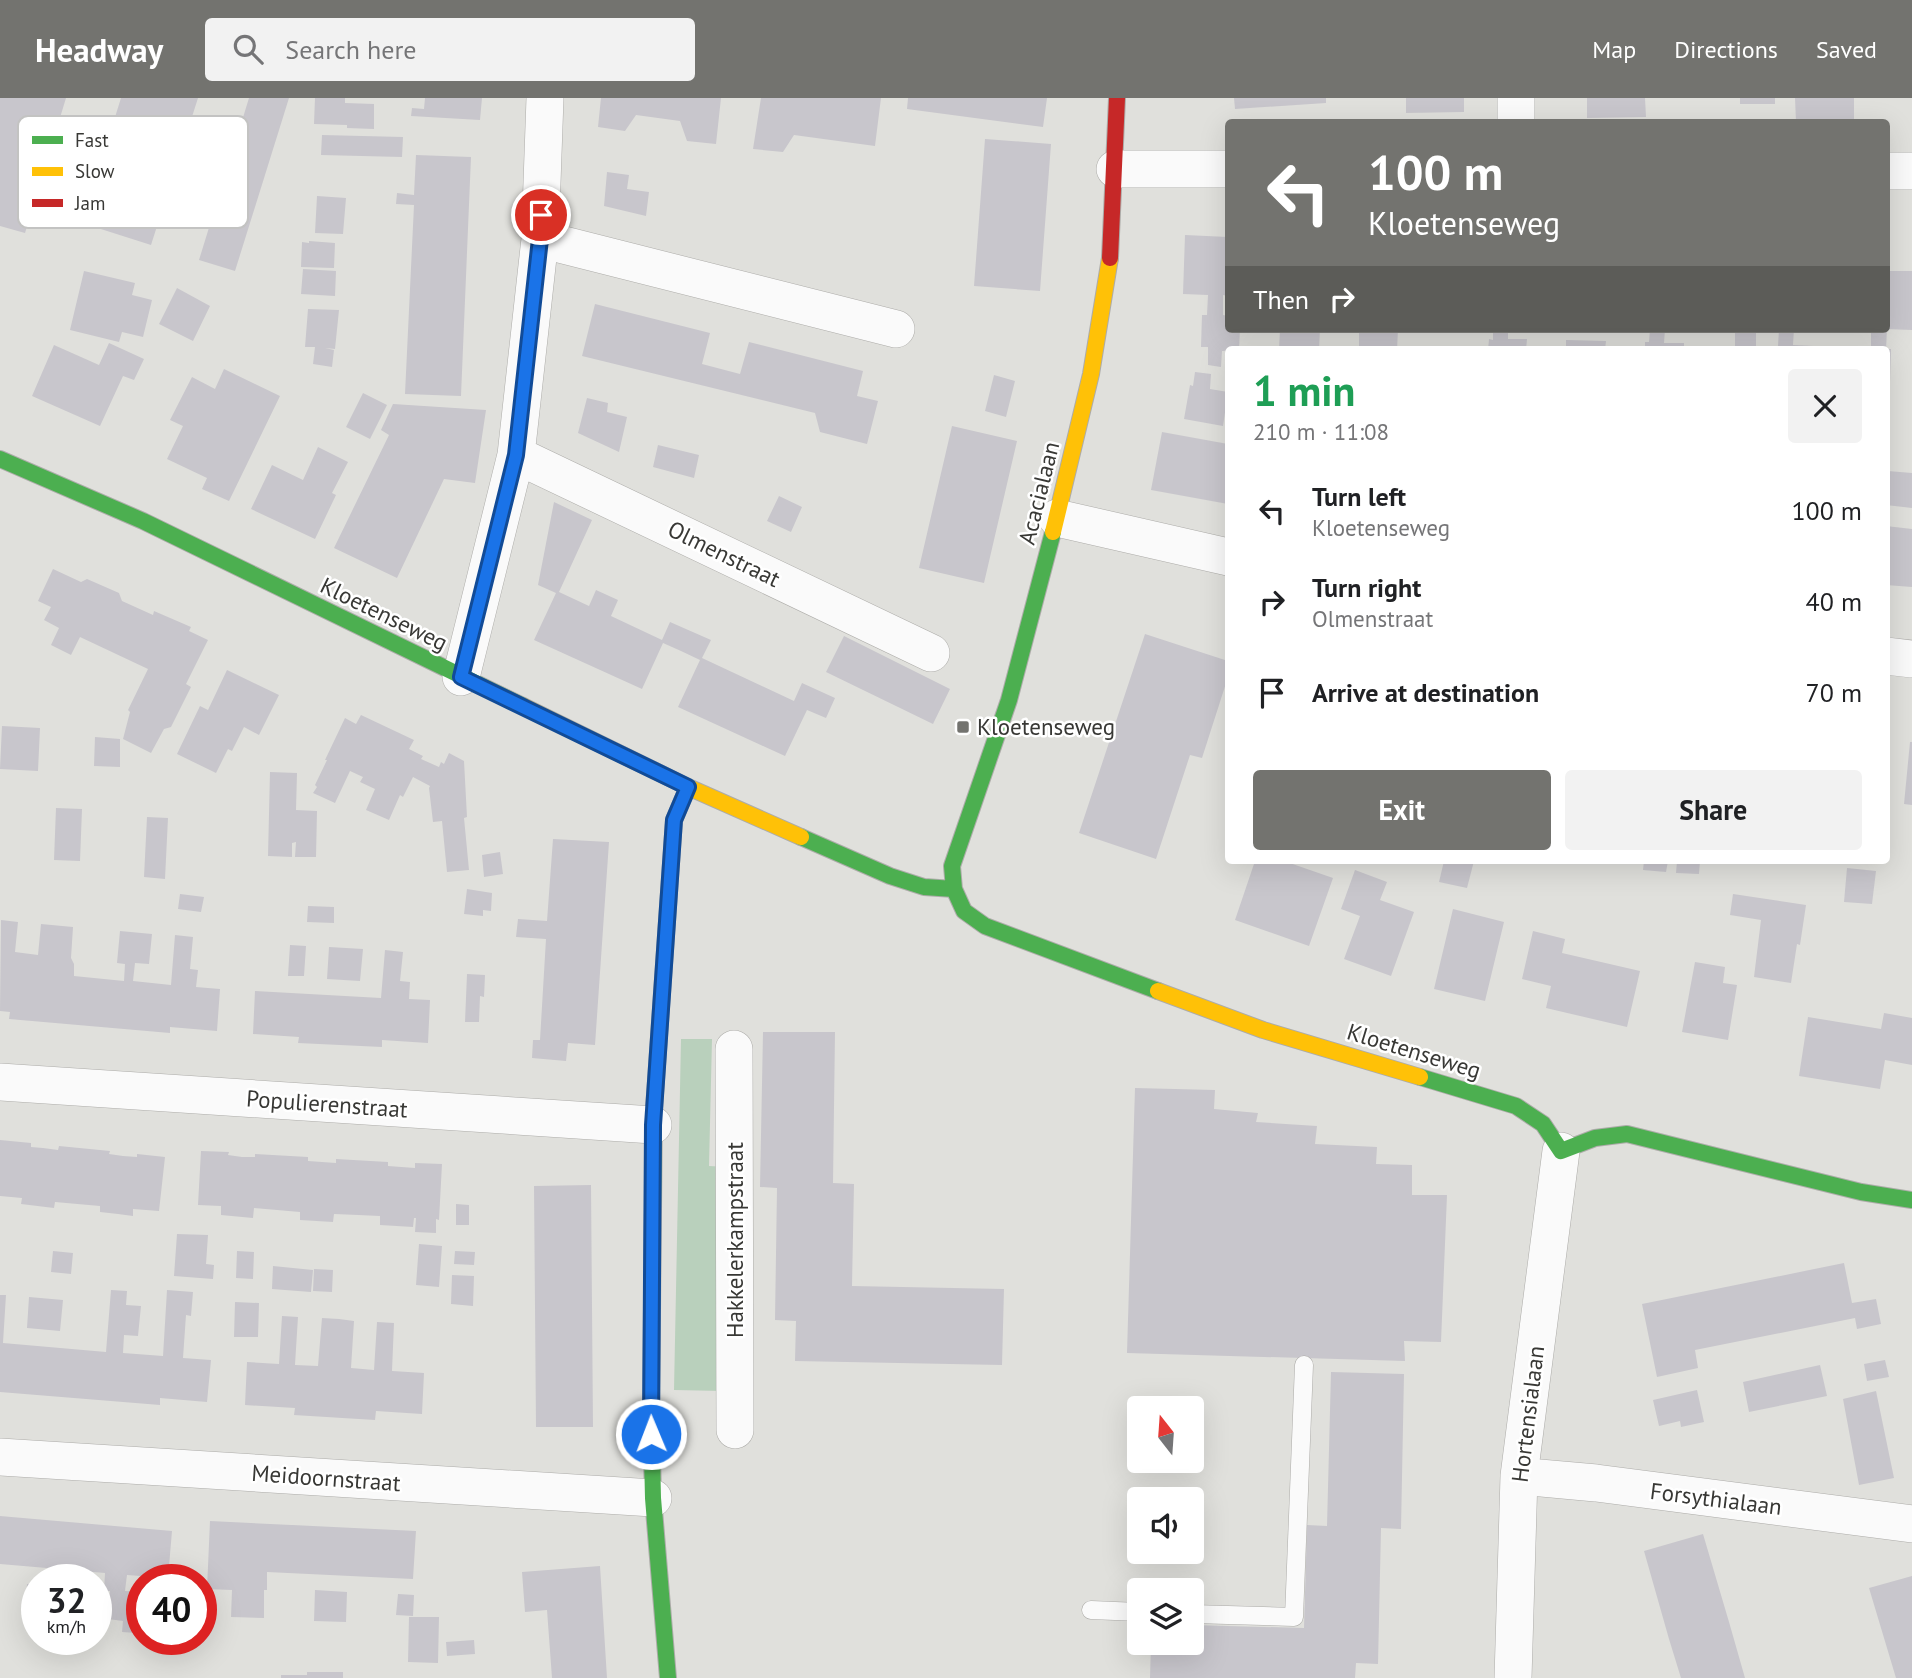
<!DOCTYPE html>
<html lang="en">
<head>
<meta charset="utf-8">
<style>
	body { margin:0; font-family:"PT Sans",sans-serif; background:#f2f2f2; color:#202124; height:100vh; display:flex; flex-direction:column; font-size:26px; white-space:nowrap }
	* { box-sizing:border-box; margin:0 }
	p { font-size:23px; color:#757577 }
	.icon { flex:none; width:38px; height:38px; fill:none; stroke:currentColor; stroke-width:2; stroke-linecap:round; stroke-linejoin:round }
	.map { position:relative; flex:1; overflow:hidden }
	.details { position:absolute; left:1225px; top:248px; width:665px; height:518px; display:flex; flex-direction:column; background:#fff; border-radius:7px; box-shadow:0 7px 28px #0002 }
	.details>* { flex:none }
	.guide { position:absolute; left:1225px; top:21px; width:665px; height:214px; border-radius:7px; box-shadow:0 7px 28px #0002; background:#73736f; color:#fff; overflow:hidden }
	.needle { width:46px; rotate:343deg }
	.fabs { position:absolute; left:1127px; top:1298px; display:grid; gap:14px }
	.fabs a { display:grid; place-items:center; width:77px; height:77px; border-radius:7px; background:#fff; box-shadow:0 7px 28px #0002; font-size:35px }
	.speed { position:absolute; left:21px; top:1466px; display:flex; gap:14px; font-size:35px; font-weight:700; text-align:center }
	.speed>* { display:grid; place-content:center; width:91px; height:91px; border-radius:50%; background:#fff; box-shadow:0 7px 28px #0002; line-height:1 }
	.speed small { font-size:18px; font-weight:400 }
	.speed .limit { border:10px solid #d22; background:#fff; color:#111 }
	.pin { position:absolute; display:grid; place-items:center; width:60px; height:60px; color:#fff; margin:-30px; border:4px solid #fff; border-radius:50%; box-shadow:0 2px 7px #0007 }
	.me { position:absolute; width:77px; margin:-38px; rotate:359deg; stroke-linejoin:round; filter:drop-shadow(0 0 5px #0008) }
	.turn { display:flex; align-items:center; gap:24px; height:147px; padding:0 28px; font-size:32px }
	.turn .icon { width:91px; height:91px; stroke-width:2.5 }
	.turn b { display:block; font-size:49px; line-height:60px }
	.then { display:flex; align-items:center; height:66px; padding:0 28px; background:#0003; gap:14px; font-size:26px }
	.round { display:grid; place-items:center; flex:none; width:74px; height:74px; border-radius:7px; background:#f2f2f2 }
	.summary { display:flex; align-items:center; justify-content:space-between; height:119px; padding:0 28px }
	h1 { font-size:42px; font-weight:800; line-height:52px; color:#1e9e55 }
	.action { display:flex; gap:14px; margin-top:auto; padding:14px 28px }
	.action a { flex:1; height:80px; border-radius:7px; background:#73736f; color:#fff; font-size:28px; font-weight:800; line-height:80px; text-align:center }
	.action a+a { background:#f2f2f2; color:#202124 }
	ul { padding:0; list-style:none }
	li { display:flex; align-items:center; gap:21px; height:91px; padding:0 28px }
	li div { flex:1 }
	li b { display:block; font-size:26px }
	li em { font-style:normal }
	header { display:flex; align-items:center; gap:42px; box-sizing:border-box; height:98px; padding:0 35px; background:#73736f; color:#fff }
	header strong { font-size:33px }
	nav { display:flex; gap:38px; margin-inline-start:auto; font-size:24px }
	.search { width:490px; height:63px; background:#f2f2f2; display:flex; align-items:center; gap:18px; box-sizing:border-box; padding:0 24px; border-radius:7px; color:#757577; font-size:26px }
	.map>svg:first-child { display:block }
	.green { fill:#b9d0bc }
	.building { fill:#c8c6cc }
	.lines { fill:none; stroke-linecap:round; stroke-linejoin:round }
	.lane-casing { stroke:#adaca9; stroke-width:19 }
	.street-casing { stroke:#adaca9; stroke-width:38 }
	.fast-casing { stroke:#adaca9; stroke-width:18 }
	.slow-casing { stroke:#adaca9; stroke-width:18 }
	.jam-casing { stroke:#adaca9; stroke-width:18 }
	.lane { stroke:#fafafa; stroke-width:18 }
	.street { stroke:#fafafa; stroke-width:37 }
	.fast { stroke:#4caf50; stroke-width:16 }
	.slow { stroke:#ffc107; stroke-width:16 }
	.jam { stroke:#c62828; stroke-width:16 }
	.route-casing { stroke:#114b97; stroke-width:18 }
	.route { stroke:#1a73e8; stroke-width:12 }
	.poi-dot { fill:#73736f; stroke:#fff; stroke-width:2.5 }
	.labels { text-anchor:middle; stroke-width:5; stroke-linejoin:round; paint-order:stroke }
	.street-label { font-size:23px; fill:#383835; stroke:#fff }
	.poi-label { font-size:23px; fill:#383835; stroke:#fff; text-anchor:start }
	.key { fill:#fff; stroke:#c3c3c2; stroke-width:2 }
	.key-label { font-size:19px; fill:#383835 }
</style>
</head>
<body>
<header>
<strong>Headway</strong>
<div class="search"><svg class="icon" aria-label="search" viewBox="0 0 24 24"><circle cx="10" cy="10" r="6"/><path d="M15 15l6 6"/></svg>Search here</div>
<nav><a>Map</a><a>Directions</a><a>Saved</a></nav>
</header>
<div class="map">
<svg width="1912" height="1580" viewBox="0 0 1912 1580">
	<rect width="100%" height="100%" fill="#e0e0dc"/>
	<!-- green -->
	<path class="green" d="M681,941H712L709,1068L728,1069L723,1293L674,1292Z"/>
	<!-- building -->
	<path class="building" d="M0,0H66L25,135L0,128Z
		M121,0H198L151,147L82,125Z
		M249,0H289L235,173L199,162Z
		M315,0H345V5L374,6V31L347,30V27L314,26Z
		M425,0H482L480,22L411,18L412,10L424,11Z
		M601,0H721L716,46L687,43L680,23L636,17L625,33L598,29Z
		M761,0H881L875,48L794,37L783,54L753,51Z
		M908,0H1047L1043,29L907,11Z
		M1234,0H1326V5L1235,11Z
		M1406,0H1464V14L1406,15Z
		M1587,0H1645L1646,19L1587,20Z
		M1740,0H1775V6H1740Z
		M1795,0H1854V24H1796Z
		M322,37L403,39L402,59L321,57Z
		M985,41L1051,46L1040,193L974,188Z
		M416,57L471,59L461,298L405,296L414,107L396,106L397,95L414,97Z
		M607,74L629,77L627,91L649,94L646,118L604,108Z
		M317,98L346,100L343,136L315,135Z
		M1185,137L1228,139V198L1223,197V217L1228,218V231H1240L1239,252L1222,253L1221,269L1208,267V249H1201L1202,217H1207L1208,197L1183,196Z
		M309,143L335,145L334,170L301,169L302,144L309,145Z
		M303,171L336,173L335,198L301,196Z
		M84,173L135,185L132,197L152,202L143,239L122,234L119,244L70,232Z
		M1886,173H1912V232L1886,231Z
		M177,190L210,208L193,243L159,226Z
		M595,206L710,235L702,266L740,276L749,244L863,273L857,298L878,303L867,346L820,334L815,315L582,258Z
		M308,211L339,212L335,251L325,250L334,252L332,269L313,266L315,249H305Z
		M1280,231H1320L1319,252H1279Z
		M1359,231H1398L1397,252H1359Z
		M1493,231H1508V241H1527L1526,252H1488L1489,241L1493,242Z
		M1650,231H1665L1664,245H1684V252H1645V244H1649Z
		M1735,231H1756V251L1735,250Z
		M1779,231H1794L1793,247L1813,248V252H1773V248H1778Z
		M1871,231H1887L1886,252H1851L1852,249H1871Z
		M1566,242L1606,243L1605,252H1566Z
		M109,245L144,261L134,282L123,278L100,328L32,298L54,247L99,267Z
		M1886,251H1891L1890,284H1886Z
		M224,271L280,298L229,403L202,391L207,380L167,361L183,328L170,322L192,279L215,291Z
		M1195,274L1211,276L1210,291L1228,294L1223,328L1184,321L1190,287L1193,288Z
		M994,277L1015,283L1006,319L985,313Z
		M363,295L387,307L370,341L346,329Z
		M587,300L608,305L607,314L627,319L619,354L578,335Z
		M393,306L486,312L475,385L444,381L397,480L334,450L389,337L381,332Z
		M952,328L1017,343L984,485L919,470Z
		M1162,334L1228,346V406L1151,392Z
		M658,347L699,357L694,380L653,369Z
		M318,349L348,364L332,395L336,397L315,441L251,411L272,367L303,382Z
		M1888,373L1912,375V410L1886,407Z
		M779,398L802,409L791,434L767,423Z
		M554,404L592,422L559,494L589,508L596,492L618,502L611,518L662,542L670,524L711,542L702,560L794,603L802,585L835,600L826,620L807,612L785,658L678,609L700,562L681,553L663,545L642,591L534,542L556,495L538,487Z
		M1886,428L1912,431V489L1886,487Z
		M53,471L81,484L87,481L119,495L122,503L153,517L154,513L191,529L189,533L208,542L186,586L191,589L171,629L164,631L151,655L123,641L130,614L128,612L148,571L80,539L71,557L51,547L59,530L44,522L51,509L38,503Z
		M1145,536L1228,563V579L1202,660L1190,657L1156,761L1079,735Z
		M844,538L950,591L933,626L826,574Z
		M227,572L279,597L259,637L244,629L232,653L228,651L216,675L177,656L200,608L208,612Z
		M361,617L414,642L409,651L423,658L421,661L439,669L441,664L444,666L449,655L464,663L467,719L464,720L469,772L447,774L442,723L433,724L429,690L430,688L413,679L403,699L400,697L389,722L366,712L375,691L360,684L363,679L350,673L335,705L313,695L317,689L315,687L327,662H325L345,620L356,626Z
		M2,628L40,630L38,673L0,671Z
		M95,639L120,641V669L94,668Z
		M1910,644H1912V707L1904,706Z
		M270,674L297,675L296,712L317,713L316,759H295L296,744L292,745V759L268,758Z
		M56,710L82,711L80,763L54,762Z
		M147,719L168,720L165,781L144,779Z
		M553,741L609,744L595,947L568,945L566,963L532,960L533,942H540L546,841L516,839L518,821L547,823Z
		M500,754L503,776L484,779L482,757Z
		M1255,763H1284L1333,780L1309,848L1235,822Z
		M1444,763H1474L1467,790L1439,784Z
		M1644,763H1668L1666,774L1643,772Z
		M1677,763H1700L1699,776L1676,775Z
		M1847,770L1876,773L1872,806L1844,804Z
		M1355,772L1387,784L1380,802L1414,814L1391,878L1344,861L1360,818L1341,811Z
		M467,791L492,795L491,813L483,812V818L464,816Z
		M180,796L204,799L201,814L178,811Z
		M1733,796L1806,807L1800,847L1797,846L1791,885L1754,879L1761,822L1730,817Z
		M308,808L334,809V825L307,824Z
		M1453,811L1504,824L1485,903L1434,891Z
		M1,822L18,824L15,854L38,857L41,826L73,829L71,860L74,866V878L124,883L125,866L117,865L120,833L152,836L149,866L135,865L133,883L171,887L175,837L193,839L190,871L198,872L196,889L220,891L217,933L170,929V935L9,921L10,914L0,913Z
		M1533,833L1565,841L1562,855L1640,873L1627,929L1546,910L1551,888L1522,881Z
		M290,847L306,848L304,878H288Z
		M329,849L363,851L360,883L327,881Z
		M385,852L403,854L400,883L410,884L409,901L430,902L428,945L382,942V949L298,945L299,939L253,936L255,893L381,900Z
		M1695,864L1725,869L1723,885L1737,887L1728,942L1682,934Z
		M467,876L485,877L484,899L480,898L479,924H465Z
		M1884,915L1912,920V967L1885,962L1880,991L1799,978L1808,919L1881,931Z
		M763,934H835L833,1085L854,1086L852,1188L1004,1191L1002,1267L795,1263L796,1223L775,1222L777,1090L760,1089Z
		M1135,990L1215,992L1214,1011L1258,1015L1256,1024L1317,1028L1315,1046L1377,1049L1376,1066L1412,1067V1097H1447L1441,1244L1404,1243L1405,1263L1127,1255Z
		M0,1042L31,1045V1049L43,1050L58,1052L59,1048L110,1053L109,1056L123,1058L137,1059V1056L165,1059L159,1113L133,1111V1118L118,1116L100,1114V1108L55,1104L54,1110L21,1106L22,1100L0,1098Z
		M201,1053L229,1054L228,1057L242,1059H255V1056L308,1059V1063L336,1065V1061L388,1064V1068L415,1070V1065L442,1066L439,1122L436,1121V1135L415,1134L416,1120H414L413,1129L380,1127V1118L358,1117L334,1116L333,1124L300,1122V1114L254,1110L253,1120L221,1117V1108L198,1107Z
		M591,1087L593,1329H536L534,1088Z
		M456,1106L469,1107V1127H456Z
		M177,1136L208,1137L206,1166L214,1167L213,1181L174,1178Z
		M419,1146L442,1148L439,1189L416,1187Z
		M53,1153L73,1155L71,1176L51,1174Z
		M237,1153L254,1154L253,1181L236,1180Z
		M455,1153L475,1154L474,1167L454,1166Z
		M1844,1165L1852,1205L1876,1201L1881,1226L1857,1231L1855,1220L1695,1252L1698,1270L1657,1279L1642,1206Z
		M273,1168L313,1172L311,1194L272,1191Z
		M314,1171L333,1172L332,1194L313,1193Z
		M452,1177L474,1178L473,1208L451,1206Z
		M111,1192L127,1193L126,1207L141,1208L138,1238L124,1237L123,1255L163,1258L167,1192L193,1194L191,1218L186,1217L183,1260L211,1262L207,1304L160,1300V1307L0,1294V1197H6L3,1245L106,1254Z
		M29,1199L63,1202L60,1233L27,1230Z
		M235,1204L259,1205L258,1239H234Z
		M282,1218L298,1219L295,1267L318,1268L322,1220L339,1221L354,1223L351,1270L374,1272L377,1224L394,1225L392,1273L424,1275L422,1316L376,1313L375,1322L294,1317L295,1310L245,1307L247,1264L279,1266Z
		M1885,1262L1889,1279L1867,1283L1864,1266Z
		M1820,1267L1827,1298L1749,1314L1743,1284Z
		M1331,1274L1404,1276L1401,1431L1381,1430L1378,1566L1356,1565L1355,1580H1150L1151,1545H1192V1527L1304,1530L1307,1427L1327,1428Z
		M1697,1292L1704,1324L1681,1329L1680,1323L1659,1328L1653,1302Z
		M1876,1293L1894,1380L1859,1387L1843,1301Z
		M0,1418L172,1433L168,1480L127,1477L125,1493L141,1494L139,1525H136V1535L122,1534L123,1523L108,1521L110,1493H104L105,1475L0,1466Z
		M210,1423L416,1433L413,1481L267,1474V1492H264V1520L231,1519L232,1492L207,1491Z
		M1703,1436L1729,1524L1745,1580H1681L1669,1541L1644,1453Z
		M600,1468L607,1580H552L547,1512L525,1514L522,1474Z
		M1912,1478V1580H1896L1869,1490Z
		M27,1486H37V1517L25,1516Z
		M315,1492L347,1494L346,1524L314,1523Z
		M398,1496L414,1497L413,1518L396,1517Z
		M409,1519H439L438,1565L408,1564Z
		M474,1542L475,1556L447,1558L446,1544Z
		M307,1574H343V1580H281V1577H307Z"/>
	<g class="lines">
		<defs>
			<path id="lane" d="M1091,1512L1139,1514
				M1192,1516L1294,1519L1304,1267"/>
			<path id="street" d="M1516,0V24
				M1115,71H1228
				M1886,73H1912
				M540,141L896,231
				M516,357L931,555
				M1057,420L1228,459
				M1886,558L1912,561
				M461,579L516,357L540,141L545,0
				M734,951L735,1332
				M0,984L653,1027
				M0,1359L653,1400
				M1519,1378L1596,1385L1912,1426
				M1513,1580L1519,1378L1561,1053"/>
			<path id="fast" d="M0,361L143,423L523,608
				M1053,434L1009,602L952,768L954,791L964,813L985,828L1158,893
				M801,739L890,778L924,789L954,791
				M1420,979L1516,1008L1543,1026L1561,1053L1595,1040L1627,1036L1861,1094L1912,1102
				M654,1011L651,1314L653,1400L668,1580"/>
			<path id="slow" d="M1053,434L1091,276L1110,160
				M523,608L688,689L801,739
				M1158,893L1263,932L1420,979
				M654,1011L674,722L688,689"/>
			<path id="jam" d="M1110,160L1117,0"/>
		</defs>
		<!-- lane casing -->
		<use href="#lane" class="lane-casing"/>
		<!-- street casing -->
		<use href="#street" class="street-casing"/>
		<!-- fast casing -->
		<use href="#fast" class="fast-casing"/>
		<!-- slow casing -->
		<use href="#slow" class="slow-casing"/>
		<!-- jam casing -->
		<use href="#jam" class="jam-casing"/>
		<!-- lane -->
		<use href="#lane" class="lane"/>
		<!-- street -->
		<use href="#street" class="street"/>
		<!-- fast -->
		<use href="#fast" class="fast"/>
		<!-- slow -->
		<use href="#slow" class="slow"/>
		<!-- jam -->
		<use href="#jam" class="jam"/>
	</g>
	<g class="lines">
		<defs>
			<path id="route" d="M541,117L540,141L516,357L461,579L688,689L674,722L653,1027L651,1336"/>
		</defs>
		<!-- route casing -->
		<use href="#route" class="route-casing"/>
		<!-- route -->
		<use href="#route" class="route"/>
	</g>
	<!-- markers -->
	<rect class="poi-dot" x="956" y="622" width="14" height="14" rx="3.5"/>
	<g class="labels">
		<!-- street labels -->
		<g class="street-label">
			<text transform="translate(1039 395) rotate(-76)" y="8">Acacialaan</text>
			<text transform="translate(724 456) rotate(26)" y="8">Olmenstraat</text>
			<text transform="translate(384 516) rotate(26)" y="8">Kloetenseweg</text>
			<text transform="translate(1414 953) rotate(17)" y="8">Kloetenseweg</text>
			<text transform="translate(327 1006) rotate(4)" y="8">Populierenstraat</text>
			<text transform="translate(735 1142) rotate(-90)" y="8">Hakkelerkampstraat</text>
			<text transform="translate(1528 1316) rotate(-83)" y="8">Hortensialaan</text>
			<text transform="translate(326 1380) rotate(4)" y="8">Meidoornstraat</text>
			<text transform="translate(1716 1401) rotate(7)" y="8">Forsythialaan</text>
		</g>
		<!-- poi labels -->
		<g class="poi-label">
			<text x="977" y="637">Kloetenseweg</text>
		</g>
	</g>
	<!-- legend -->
	<rect x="18" y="18" width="230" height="112" rx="10" class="key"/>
	<rect x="32" y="38" width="31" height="8" fill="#4caf50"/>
	<rect x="32" y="69" width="31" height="9" fill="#ffc107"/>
	<rect x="32" y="101" width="31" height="8" fill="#c62828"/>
	<g class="key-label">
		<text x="75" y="49">Fast</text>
		<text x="75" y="80">Slow</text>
		<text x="75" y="112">Jam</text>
	</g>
</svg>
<div class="fabs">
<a><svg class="needle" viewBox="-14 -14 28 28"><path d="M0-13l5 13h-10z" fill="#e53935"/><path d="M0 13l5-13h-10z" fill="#757577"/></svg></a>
<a><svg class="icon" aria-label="sound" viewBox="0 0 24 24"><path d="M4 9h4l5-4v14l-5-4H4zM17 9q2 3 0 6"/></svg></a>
<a><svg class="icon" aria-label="layers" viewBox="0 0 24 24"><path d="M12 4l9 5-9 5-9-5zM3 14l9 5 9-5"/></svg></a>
</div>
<div class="speed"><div>32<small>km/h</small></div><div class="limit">40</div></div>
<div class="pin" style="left:541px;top:117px;background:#d93025"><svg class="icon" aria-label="arrive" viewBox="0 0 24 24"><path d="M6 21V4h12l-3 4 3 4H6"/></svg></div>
<svg class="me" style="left:651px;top:1336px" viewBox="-20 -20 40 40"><circle r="17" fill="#1a73e8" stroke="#fff" stroke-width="3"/><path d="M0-11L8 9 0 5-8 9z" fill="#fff"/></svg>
<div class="guide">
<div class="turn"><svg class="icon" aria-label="left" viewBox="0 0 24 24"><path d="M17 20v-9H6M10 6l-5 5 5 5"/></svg><div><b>100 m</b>Kloetenseweg</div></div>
<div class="then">Then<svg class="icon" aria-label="right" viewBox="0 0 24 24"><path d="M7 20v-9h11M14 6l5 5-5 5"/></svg></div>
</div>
<section class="details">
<div class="summary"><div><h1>1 min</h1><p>210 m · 11:08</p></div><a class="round"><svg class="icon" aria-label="close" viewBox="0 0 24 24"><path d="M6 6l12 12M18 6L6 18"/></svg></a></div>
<ul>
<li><svg class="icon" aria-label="left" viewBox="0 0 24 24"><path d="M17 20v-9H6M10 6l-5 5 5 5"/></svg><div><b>Turn left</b><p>Kloetenseweg</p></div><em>100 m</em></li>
<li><svg class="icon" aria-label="right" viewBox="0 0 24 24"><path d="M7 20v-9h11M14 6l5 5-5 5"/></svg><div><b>Turn right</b><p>Olmenstraat</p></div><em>40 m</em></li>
<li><svg class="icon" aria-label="arrive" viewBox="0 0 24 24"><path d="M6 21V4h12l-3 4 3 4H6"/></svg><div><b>Arrive at destination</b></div><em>70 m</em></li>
</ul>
<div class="action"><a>Exit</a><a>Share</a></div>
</section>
</div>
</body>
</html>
